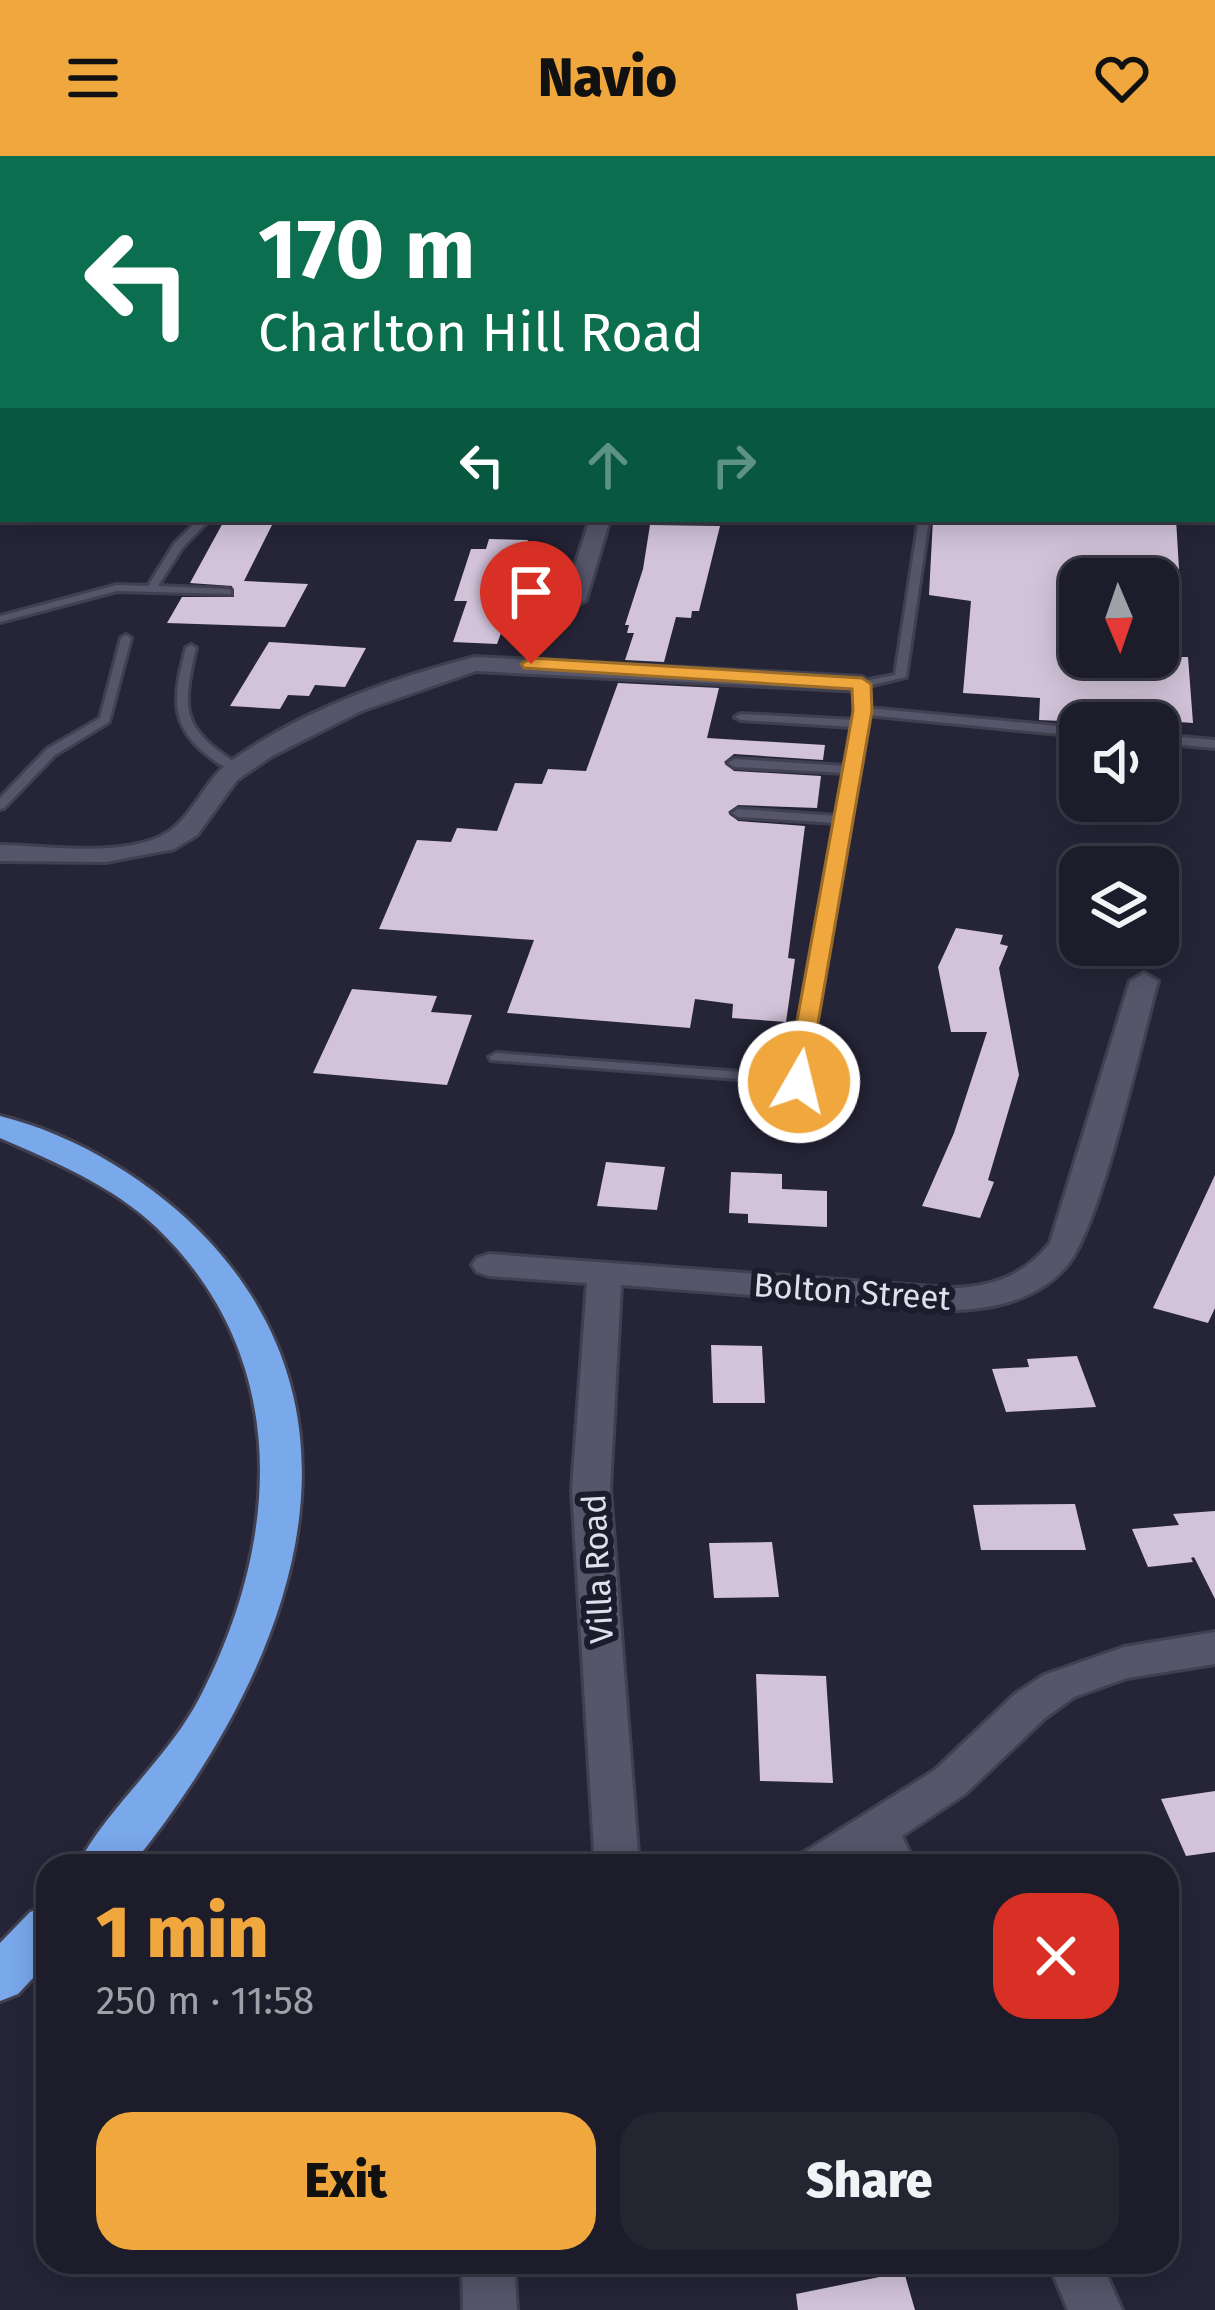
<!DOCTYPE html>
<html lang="en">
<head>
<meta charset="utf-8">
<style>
	body { margin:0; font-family:"Fira Sans",sans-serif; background:#252532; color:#f1f3f6; height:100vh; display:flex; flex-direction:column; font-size:45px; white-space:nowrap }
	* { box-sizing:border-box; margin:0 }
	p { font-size:39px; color:#a0a1a8 }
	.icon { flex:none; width:66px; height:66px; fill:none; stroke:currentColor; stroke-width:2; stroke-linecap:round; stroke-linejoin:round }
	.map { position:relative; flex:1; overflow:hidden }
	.drawer { position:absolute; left:36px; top:1698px; width:1143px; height:420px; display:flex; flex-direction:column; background:#1c1c2a; border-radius:36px; box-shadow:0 6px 30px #0003,0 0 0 3px #3a3a47 }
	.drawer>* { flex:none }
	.banner { position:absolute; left:0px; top:0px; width:1215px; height:366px; box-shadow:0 6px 30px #0003,0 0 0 3px #3a3a47; background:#0b6e4f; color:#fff; overflow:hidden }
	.needle { width:78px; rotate:178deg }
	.controls { position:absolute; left:1059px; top:402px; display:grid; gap:24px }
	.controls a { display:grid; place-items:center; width:120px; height:120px; border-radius:24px; background:#1c1c2a; box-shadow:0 6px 30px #0003,0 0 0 3px #3a3a47; font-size:60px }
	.pin { position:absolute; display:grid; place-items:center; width:102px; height:102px; color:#fff; margin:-123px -51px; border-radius:50% 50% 50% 0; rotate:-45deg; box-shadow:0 0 12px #0007 }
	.pin .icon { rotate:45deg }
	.me { position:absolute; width:132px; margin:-66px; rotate:8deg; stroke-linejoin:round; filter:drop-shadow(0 0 9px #0008) }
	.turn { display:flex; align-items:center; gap:42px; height:252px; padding:0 60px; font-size:54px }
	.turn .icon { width:156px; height:156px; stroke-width:2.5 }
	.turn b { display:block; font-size:84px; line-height:102px }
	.lanes { display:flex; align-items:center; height:114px; padding:0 60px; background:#0003; justify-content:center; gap:60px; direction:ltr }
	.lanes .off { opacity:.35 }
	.round { display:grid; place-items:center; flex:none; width:126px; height:126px; border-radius:36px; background:#252532 }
	.overview { display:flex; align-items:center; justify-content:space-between; height:204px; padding:0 60px }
	h1 { font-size:72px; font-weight:800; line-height:90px; color:#f0a73e }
	.button { display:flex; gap:24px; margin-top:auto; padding:24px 60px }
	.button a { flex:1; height:138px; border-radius:36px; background:#f0a73e; color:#111; font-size:48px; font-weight:800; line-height:138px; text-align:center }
	.button a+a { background:#252532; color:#f1f3f6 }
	header { display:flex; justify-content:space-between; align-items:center; height:156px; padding:0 60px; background:#f0a73e; color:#111; font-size:54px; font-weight:800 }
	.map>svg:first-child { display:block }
	.building { fill:#d2c3d9 }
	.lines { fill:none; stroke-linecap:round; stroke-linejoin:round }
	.lane-casing { stroke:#414050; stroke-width:6 }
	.street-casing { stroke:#414050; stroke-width:6 }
	.highway-casing { stroke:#414050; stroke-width:6 }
	.lane { fill:#56556a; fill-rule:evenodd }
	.street { fill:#56556a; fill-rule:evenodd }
	.highway { fill:#79a8eb; fill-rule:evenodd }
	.route { fill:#f0a73e; stroke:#9c6d28; stroke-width:3 }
	.labels { text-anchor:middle; stroke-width:12; stroke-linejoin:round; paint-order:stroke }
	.street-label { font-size:33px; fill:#e0e0ed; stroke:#1d1c2d }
</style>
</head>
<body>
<header><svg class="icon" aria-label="menu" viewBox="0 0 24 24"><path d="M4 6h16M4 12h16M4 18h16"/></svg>Navio<svg class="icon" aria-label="heart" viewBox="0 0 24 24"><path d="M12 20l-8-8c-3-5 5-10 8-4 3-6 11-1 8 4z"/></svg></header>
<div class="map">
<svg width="1215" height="2154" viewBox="0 0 1215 2154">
	<rect width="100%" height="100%" fill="#262538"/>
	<!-- building -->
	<path class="building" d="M225,363H275L244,425L308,428L285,471L167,467L182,441H234L232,430L190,427Z
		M933,363H1176L1179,413L1080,406V501H1188L1193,567L1096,560L1104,567L1039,564L1040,542L963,537L971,445L929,439Z
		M650,369L720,370L699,455H692L691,462L676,461L664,506L625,504L634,477H627L629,469H625L643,413Z
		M489,383L528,384L510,453L497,488L453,486L467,445H454L471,393H486Z
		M269,486L366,492L345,531L315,529L309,540L288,539L280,553L230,550Z
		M618,527L719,532L707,582L825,589L823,604L734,598L724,606L734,615L821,620L817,652L738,649L728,656L738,665L805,670L788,802L795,803L786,866L732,862L733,848L695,843L690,872L507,857L534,784L379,773L417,684L451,686L457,672L497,675L515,627L542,628L548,613L586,615Z
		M956,772L1003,779L1000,788L1008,790L999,812L1019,919L988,1024L994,1026L980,1062L922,1050L954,977L987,876H951L938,811Z
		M352,833L437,840L431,856L472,859L447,929L313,917Z
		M606,1006L665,1011L657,1054L597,1050Z
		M731,1016L782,1018V1033L827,1035V1071L748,1067V1058L729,1057Z
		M1215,1019V1152L1208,1167L1153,1152Z
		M711,1189L762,1190L765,1247H713Z
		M1077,1200L1096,1251L1006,1256L992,1213L1029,1211L1027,1203Z
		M1075,1348L1086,1394H981L973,1349Z
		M1215,1355V1443L1194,1401L1191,1402L1193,1406L1148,1411L1132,1373L1179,1369L1173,1358Z
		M772,1386L779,1441L714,1442L709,1387Z
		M756,1518L826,1520L833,1627L760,1625Z
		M1215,1635V1696L1186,1700L1161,1643Z
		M904,2116L915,2154H798L796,2138Z"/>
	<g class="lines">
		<defs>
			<path id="lane" d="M0,223H3V229H0Z
				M0,320H3V326H0Z
				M1212,346H1215V352H1212Z
				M0,347H3V353H0Z
				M199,363H210L182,392L158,430L227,433L231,434V438L117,435L0,466V460L117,429L148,430L174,388Z
				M919,363H929L906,521L868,530V552L1080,572V580L867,559L804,928L491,904L489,901L496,897L792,920L837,667L738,661L732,657L738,653L838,660L845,617L734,611L728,607L734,603L847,610L853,571L741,564L735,561L741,558L855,564L858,526L895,519Z
				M126,479L131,482L109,566L55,599L4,652L0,653V642L47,593L100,562L121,482Z
				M191,489L196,492C181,556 182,573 239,609V615C226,614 216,606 206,598C167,567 175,535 186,492Z
				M1158,579L1215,584V592L1158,587Z"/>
			<path id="street" d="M331,0H413L416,3H334Z
				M973,0H985V3H973Z
				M1213,24L1215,25V36L1212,35Z
				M0,58H3V66H0Z
				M1212,117H1215V125H1212Z
				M0,155H3V165H0Z
				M3,181V191L0,192V182Z
				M1212,207L1215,208V218L1212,217Z
				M590,363H610L586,444L575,450L564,444Z
				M475,501L862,521L873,528L862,535L476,515L361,555L272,600L237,624L197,679L174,693L106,706L0,705V689C48,690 109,700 155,683C192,669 201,626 231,605C301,555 392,522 475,501Z
				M1144,817L1158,825C1141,885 1100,1075 1065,1112C1035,1145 990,1154 947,1154L621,1129L610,1333L639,1710H595L572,1333L587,1127L489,1120L477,1116L472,1109L477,1102L489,1098L947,1132C989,1132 1023,1121 1050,1087L1130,825Z
				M1215,1476V1508L1127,1522L1074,1541L1045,1562L965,1638L902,1680L916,1710H872L868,1702L855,1710H797L803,1697L935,1614L1015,1538L1044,1519L1124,1491Z
				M462,2106H514L517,2154H463Z
				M1048,2106H1101L1122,2154H1068Z"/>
			<path id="highway" d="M0,960C77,979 155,1027 209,1085C390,1281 275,1533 131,1710H77C106,1653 168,1603 200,1541C281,1384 292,1202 157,1072C113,1030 55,1006 0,982Z
				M48,1749V1806L18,1838L0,1845V1787L30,1756Z"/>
		</defs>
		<!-- lane casing -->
		<use href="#lane" class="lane-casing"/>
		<!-- street casing -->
		<use href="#street" class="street-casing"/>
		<!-- highway casing -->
		<use href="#highway" class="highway-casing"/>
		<!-- lane -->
		<use href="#lane" class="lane"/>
		<!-- street -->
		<use href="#street" class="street"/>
		<!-- highway -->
		<use href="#highway" class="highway"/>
	</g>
	<!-- route -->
	<path class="route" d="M531,502L862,522L871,528L872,555L807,931L799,933L786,926L853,555L852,533L524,512L521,508Z"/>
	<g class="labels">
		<!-- street labels -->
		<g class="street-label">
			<text transform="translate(852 1135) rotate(4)" y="12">Bolton Street</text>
			<text transform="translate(597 1413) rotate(-93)" y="12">Villa Road</text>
		</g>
	</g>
</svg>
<div class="controls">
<a><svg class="needle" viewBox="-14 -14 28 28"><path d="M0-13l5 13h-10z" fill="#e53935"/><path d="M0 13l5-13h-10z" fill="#a0a1a8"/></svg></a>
<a><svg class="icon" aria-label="sound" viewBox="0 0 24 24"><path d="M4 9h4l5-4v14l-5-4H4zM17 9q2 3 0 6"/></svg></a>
<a><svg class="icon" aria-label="layers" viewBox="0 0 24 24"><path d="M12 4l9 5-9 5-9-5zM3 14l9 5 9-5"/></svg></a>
</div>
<div class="pin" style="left:531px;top:508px;background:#d93025"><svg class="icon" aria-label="arrive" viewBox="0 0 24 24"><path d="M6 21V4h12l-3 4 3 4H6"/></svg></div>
<svg class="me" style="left:799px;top:926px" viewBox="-20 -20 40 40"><circle r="17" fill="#f0a73e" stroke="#fff" stroke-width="3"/><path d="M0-11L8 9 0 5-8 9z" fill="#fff"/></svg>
<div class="banner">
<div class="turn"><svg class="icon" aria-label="left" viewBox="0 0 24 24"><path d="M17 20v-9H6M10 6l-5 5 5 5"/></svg><div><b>170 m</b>Charlton Hill Road</div></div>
<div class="lanes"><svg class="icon" aria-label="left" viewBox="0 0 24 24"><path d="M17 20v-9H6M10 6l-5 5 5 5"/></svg><svg class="icon off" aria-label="ahead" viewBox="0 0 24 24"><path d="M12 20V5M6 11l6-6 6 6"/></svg><svg class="icon off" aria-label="right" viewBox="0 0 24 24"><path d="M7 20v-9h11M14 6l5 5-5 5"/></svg></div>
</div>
<section class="drawer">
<div class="overview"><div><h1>1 min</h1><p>250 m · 11:58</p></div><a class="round" style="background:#d93025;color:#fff"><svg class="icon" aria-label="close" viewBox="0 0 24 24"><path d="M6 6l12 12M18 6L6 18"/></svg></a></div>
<div class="button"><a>Exit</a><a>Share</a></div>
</section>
</div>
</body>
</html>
